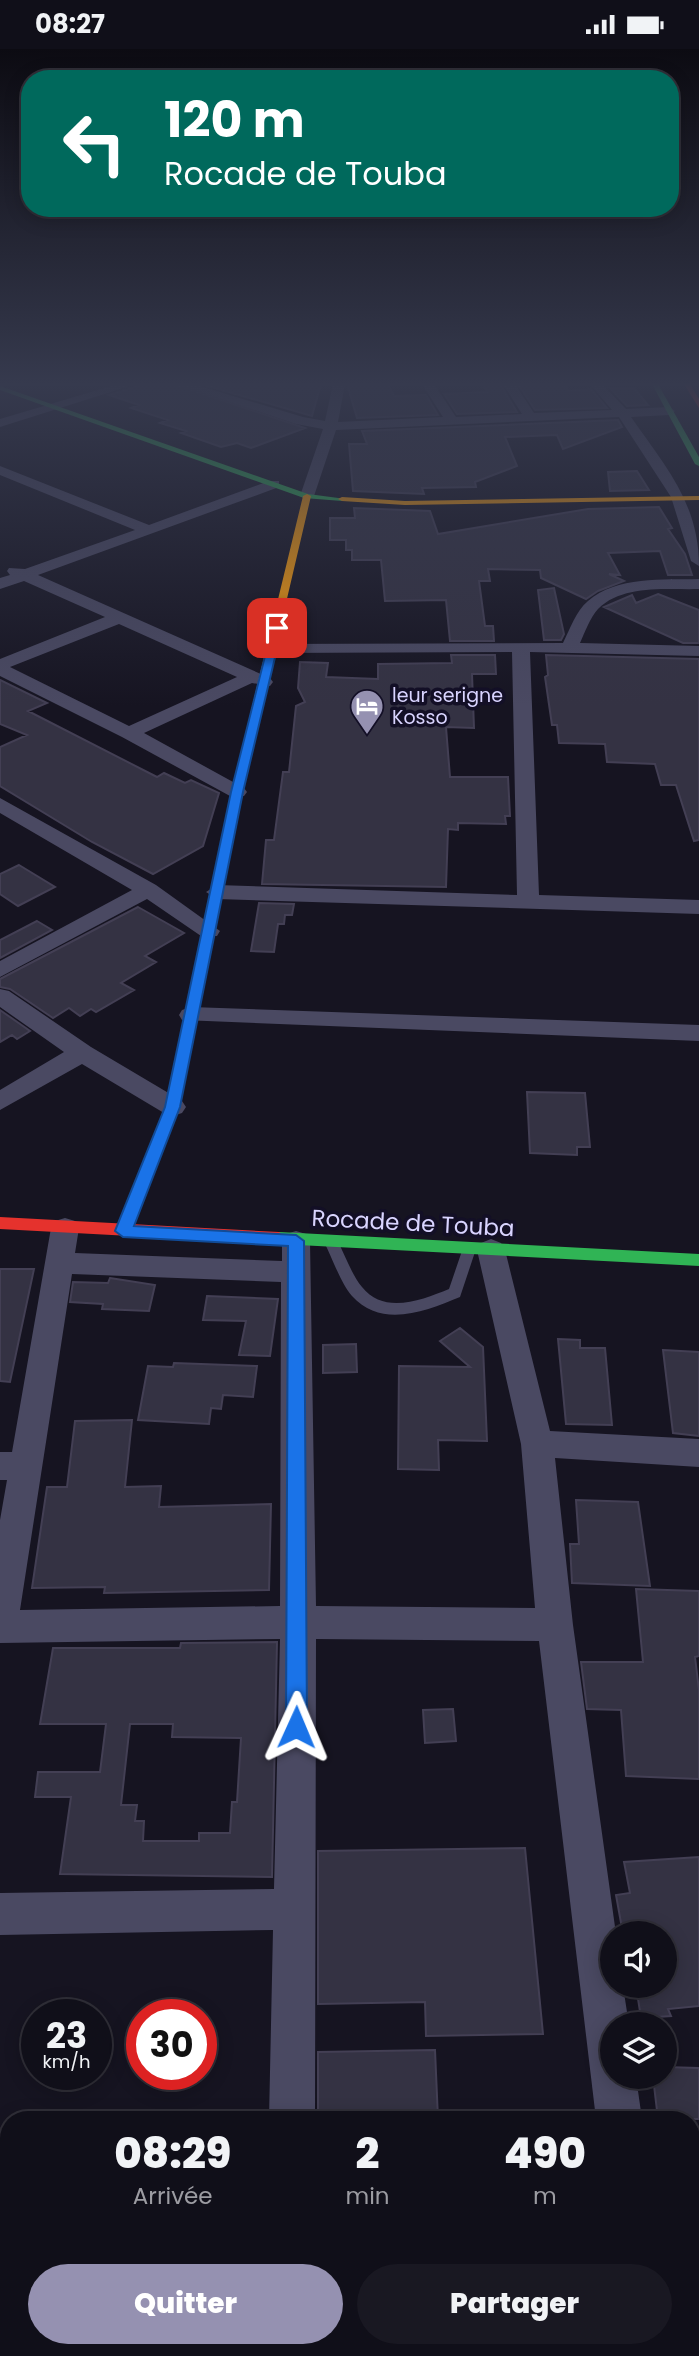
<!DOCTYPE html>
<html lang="fr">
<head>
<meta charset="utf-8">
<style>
	body { margin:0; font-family:Poppins,sans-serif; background:#191822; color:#f1f3f6; height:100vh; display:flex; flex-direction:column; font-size:26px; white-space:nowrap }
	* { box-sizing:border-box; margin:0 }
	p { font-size:23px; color:#9c9ca2 }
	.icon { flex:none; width:38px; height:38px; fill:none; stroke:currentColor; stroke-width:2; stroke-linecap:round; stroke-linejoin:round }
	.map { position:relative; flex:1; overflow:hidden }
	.details { position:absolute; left:0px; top:2062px; width:700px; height:247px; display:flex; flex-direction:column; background:#100f19; border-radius:28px 28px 0 0; box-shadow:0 4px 18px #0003,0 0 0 2px #302f38 }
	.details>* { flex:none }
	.top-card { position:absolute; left:21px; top:21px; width:658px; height:147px; border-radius:28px; box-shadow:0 4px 18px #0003,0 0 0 2px #302f38; background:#00695c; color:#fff; overflow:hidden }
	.buttons { position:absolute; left:600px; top:1872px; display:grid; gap:14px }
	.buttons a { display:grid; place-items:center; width:77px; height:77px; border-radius:50%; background:#100f19; box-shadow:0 4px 18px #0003,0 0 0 2px #302f38; font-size:35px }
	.speed { position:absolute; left:21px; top:1950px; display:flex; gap:14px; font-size:35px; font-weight:700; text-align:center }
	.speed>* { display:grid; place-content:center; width:91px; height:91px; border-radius:50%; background:#100f19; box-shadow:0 4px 18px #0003,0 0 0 2px #302f38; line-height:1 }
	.speed small { font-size:18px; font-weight:400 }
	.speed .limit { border:10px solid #d22; background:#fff; color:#111 }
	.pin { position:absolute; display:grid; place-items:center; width:60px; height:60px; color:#fff; margin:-30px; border-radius:14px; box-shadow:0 4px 10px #0006 }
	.me { position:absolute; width:77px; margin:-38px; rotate:1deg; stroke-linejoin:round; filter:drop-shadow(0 0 5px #0008) }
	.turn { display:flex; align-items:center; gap:24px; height:147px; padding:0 28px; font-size:32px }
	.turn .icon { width:91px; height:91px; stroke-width:2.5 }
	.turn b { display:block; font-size:49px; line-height:60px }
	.eta { display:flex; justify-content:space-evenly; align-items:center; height:119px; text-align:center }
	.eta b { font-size:42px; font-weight:800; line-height:49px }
	.cta { display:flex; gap:14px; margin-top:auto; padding:14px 28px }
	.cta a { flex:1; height:80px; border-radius:42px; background:#9591b1; color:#fff; font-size:28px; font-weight:800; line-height:80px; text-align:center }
	.cta a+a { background:#191822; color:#f1f3f6 }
	.status { display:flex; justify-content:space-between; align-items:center; height:49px; padding:0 35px; background:#100f19; direction:ltr }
	.status svg { height:19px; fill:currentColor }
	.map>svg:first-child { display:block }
	.building { fill:#343243; stroke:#433f54; stroke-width:2; fill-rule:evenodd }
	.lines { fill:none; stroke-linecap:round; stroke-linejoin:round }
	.lane { fill:#4a4962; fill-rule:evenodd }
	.street { fill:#4a4962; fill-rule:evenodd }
	.fast { fill:#30b455; fill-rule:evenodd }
	.slow { fill:#ff9f0a; fill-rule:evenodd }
	.jam { fill:#e5322d; fill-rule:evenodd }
	.route { fill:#1a73e8; stroke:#114b97; stroke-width:2 }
	.labels { text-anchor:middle; stroke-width:7; stroke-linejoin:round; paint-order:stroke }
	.far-poi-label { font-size:19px; fill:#d9d4ff; stroke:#130f26; text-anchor:start }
	.street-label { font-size:23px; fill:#d9d4ff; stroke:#130f26 }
</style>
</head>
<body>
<div class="status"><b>08:27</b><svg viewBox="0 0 49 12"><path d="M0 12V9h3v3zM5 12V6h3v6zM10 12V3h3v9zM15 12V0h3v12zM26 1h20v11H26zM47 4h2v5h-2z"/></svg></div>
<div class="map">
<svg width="699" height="2307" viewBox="0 0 699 2307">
	<rect width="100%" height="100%" fill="#161421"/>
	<!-- building -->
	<path class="building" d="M144,335H173L305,379L251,399L237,394L221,398L181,384L186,382L160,374L168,371L131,359L139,356L109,346Z
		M201,335H321L312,367Z
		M347,335H388L394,347L426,346L438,366L357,369Z
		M482,335H500L517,363L457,365L444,345L488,343Z
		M518,335H563L569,342L591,340L607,359L535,361Z
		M610,339H634L648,356L627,357Z
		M618,371L622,378L563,400L557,386L505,388L517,417L475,433L476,438L422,439L424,445L353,442L349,395H367L362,382Z
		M637,422L649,441L610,442L608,423Z
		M659,458L672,479L668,480L685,505L692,526H668L660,502L608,504L620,526L609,525L624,532L598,542L586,550L541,529L540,521L488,520L490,532H479L485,577H493L494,592H450L446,551L385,552L381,511H352V501H346V491H330V469H355L354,459L430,462L438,485L588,460Z
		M554,539L564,585L561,591H544L538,541Z
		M658,545L699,561V594H683L604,558L632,546L636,554Z
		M451,606H495L496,625H472L474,679L446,678L450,728H508L510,767H505L506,775L458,774V781L448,780L446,838L262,835L266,791H274L283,723H289L296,657L305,653L298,639L300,613L328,614L326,628L378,630V615L452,614Z
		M546,606L699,610V791L694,792L676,736H661L655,715L607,713L605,695L559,694L557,676H552L545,628L548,626Z
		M0,631L47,654L28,662L157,728L164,724L185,734L191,731L219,744L203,797L153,825L92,793L0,737V698L27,686L0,675Z
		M19,816L55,838L18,857L0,845V825Z
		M259,854L294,855L292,866H285L284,875H278L274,903L251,902Z
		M138,858L184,884L145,907L156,913L121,934L134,941L96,963L91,960L80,967L69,959L53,969L10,940L0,938V930Z
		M37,872L52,881L0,909V891Z
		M0,961L30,982L17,990L12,986L0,993Z
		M527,1043L585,1044L590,1098H577V1106L530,1104Z
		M0,1220H34L10,1333L0,1332Z
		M110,1229L155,1236L149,1262L102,1260L103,1255L70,1253L73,1233L108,1234Z
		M207,1247L278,1250L270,1307L239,1306L246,1272L203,1271Z
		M460,1279L483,1298L487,1392L438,1391L439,1421L398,1420L399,1317L470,1318L440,1292Z
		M558,1290L580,1291V1299H605L612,1376L566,1375Z
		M356,1295L357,1323L323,1324V1296Z
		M663,1301L699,1303V1387L673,1384Z
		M174,1314L257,1317L253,1348L223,1346L221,1360L211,1359L209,1375L138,1371L148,1317L173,1318Z
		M132,1371L125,1438L161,1437L159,1458L271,1455L269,1541L104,1544L105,1538L32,1539L47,1438H67L75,1372Z
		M576,1451L638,1453L650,1537L572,1534L570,1495H579Z
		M636,1540L699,1542V1607L695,1608L699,1641V1730L626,1727L621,1661L587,1660L581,1613H643Z
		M277,1593L272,1828L60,1825L71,1748H35L38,1723H100L106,1675H40L53,1599H180L181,1594ZM130,1675H173L172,1688L241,1689L237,1753H232L230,1784H199V1792H143L144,1772H135L137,1756H121Z
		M453,1660L456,1692L425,1694L423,1661Z
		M525,1799L543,1985L426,1987L425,1953L318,1955V1802Z
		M699,1808V1957L668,1960L671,1967L641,1969L636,1937H665V1885H623L616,1846L630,1844L624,1813Z
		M435,2001L438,2070H318V2003Z
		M665,2018L699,2019V2070H658L653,2028H665Z"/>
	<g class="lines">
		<!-- lane -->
		<path class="lane" d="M331,1188L336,1189C345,1205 351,1225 362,1238C384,1266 422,1251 449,1240L464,1196H474L476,1200L460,1248C426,1262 382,1280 352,1247C341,1235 332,1208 324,1193Z"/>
		<!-- street -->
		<path class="street" d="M118,335H136L0,378V370Z
			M176,335H193L303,368L325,372L333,335H345L338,373L443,368L422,335H434L456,368L522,365L503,335H515L534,364L612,361L590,335H602L626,360L669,358L675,362L669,366L631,368C665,417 699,454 699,517L691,512L671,448L619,368L336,381L314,447L307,451L300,447L323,380L296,375Z
			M0,417L149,476L269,432H279V438L38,526L270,629L273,633L270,637L252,634L144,684L244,739L247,743L244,747H230L122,688L0,627V610L105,568L24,532L0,540V529L10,526L7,522L9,519L25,520L135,481L0,426ZM119,575L237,628L129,677L10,618Z
			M699,530V540C667,541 623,535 598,560C590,569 585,583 580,594L699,597V607L530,603L539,846L699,851V865L217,850L206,843L217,836L517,846L512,603L272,604L263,599L266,595L563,594C570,580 576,562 588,552C616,527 664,531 699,530Z
			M0,749L156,836L220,882L217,887H201L147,850L0,928V912L132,841L0,764Z
			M0,940L9,942L91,998L182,1052L186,1058L182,1064L173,1067L164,1064L82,1015L0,1061V1041L64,1003L0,958Z
			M191,958L699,976V992L182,971L179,966L182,961Z
			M65,1169L75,1172L79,1179L75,1204L282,1212V1192L286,1185L296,1182L306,1185L310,1192L316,1557L535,1559L521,1395L477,1201L481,1194L491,1190L501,1194L505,1201L550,1382L699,1390V1418L555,1409L573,1576L616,1885H612V1937H623L629,1976H612V2028H636L642,2070H596L539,1592L316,1590L315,2070H269L273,1881L0,1886V1844L274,1840L280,1590L0,1594V1471L7,1431H0V1403H12L51,1179L55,1172ZM72,1225L281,1233L280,1557L20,1561Z
			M265,2300H315V2307H265Z
			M624,2300H674L675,2307H625Z"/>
		<!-- fast -->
		<path class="fast" d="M652,335H658L699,408V417L695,415Z
			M0,337L308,445L346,450L342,452L304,449L0,341Z
			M244,693L253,695L180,1058L131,1182L123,1188L115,1182L166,1058Z
			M279,1183L699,1205V1217L279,1195L271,1189Z"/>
		<!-- slow -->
		<path class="slow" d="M307,445L311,447L253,695L248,698L243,695L303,447Z
			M699,447V451L405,456L342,452L338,450L342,448L405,452Z"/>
		<!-- jam -->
		<path class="jam" d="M684,335H690L699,350V359Z
			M0,1168L279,1183L287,1189L279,1195L0,1180Z"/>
	</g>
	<!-- sky -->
	<linearGradient id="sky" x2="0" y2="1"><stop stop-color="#0c0b12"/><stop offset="0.51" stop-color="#363a4e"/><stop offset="1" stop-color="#363a4e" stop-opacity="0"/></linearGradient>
	<rect width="699" height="657" fill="url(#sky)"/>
	<!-- route -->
	<path class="route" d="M277,576L282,579L243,743L180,1058L134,1177L296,1186L304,1192L307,1678L304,1685L296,1688L289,1685L286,1678L288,1197L123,1188L115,1182L165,1058L231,743L272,579Z"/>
	<!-- icons -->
	<defs>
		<symbol id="hotel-pin" viewBox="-11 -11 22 30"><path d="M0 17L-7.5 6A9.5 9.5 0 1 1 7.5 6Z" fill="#9591b1" stroke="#130f26"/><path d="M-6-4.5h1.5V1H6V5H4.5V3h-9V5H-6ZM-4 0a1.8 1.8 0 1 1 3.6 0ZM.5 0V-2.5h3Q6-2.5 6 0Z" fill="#fff"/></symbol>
	</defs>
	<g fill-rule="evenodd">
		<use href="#hotel-pin" x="348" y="638" width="38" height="52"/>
	</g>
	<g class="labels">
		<!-- far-poi labels -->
		<g class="far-poi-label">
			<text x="392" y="653">leur serigne<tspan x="392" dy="22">Kosso</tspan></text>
		</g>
		<!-- street labels -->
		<g class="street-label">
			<text transform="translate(413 1174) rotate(3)" y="8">Rocade de Touba</text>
		</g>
	</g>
</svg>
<div class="buttons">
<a><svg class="icon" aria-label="sound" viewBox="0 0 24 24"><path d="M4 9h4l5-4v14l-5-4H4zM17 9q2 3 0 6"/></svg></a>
<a><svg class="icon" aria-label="layers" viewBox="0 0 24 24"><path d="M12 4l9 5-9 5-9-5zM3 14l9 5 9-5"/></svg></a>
</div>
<div class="speed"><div>23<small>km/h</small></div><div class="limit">30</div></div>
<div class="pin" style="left:277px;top:579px;background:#d93025"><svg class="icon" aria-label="arrive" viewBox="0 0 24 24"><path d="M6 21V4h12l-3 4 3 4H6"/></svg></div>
<svg class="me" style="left:296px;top:1678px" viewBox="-20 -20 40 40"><path d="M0-17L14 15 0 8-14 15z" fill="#1a73e8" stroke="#fff" stroke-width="4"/></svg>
<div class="top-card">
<div class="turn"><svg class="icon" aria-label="left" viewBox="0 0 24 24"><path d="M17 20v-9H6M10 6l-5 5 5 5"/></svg><div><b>120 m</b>Rocade de Touba</div></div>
</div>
<section class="details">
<div class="eta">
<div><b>08:29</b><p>Arrivée</p></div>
<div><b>2</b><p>min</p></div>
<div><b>490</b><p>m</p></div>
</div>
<div class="cta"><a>Quitter</a><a>Partager</a></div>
</section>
</div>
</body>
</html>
